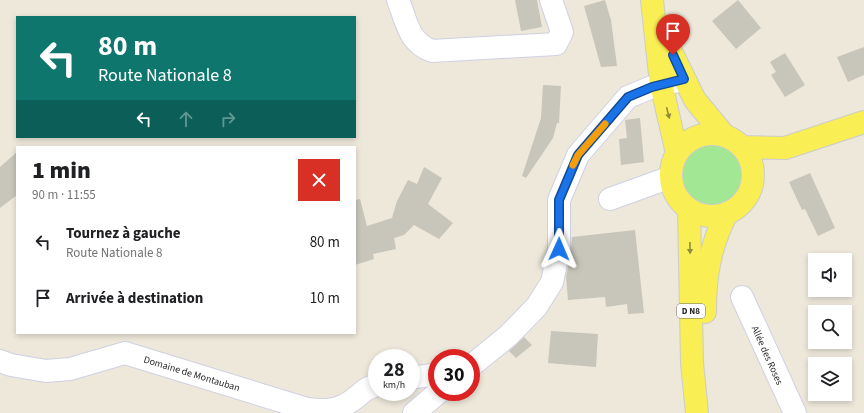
<!DOCTYPE html>
<html lang="fr">
<head>
<meta charset="utf-8">
<style>
	body { margin:0; font-family:"Source Sans 3",sans-serif; background:#f6f6f6; color:#202124; height:100vh; display:flex; flex-direction:column; font-size:15px; white-space:nowrap }
	* { box-sizing:border-box; margin:0 }
	p { font-size:13px; color:#757577 }
	.icon { flex:none; width:22px; height:22px; fill:none; stroke:currentColor; stroke-width:2; stroke-linecap:round; stroke-linejoin:round }
	.map { position:relative; flex:1; overflow:hidden }
	.details { position:absolute; left:16px; top:146px; width:340px; height:188px; display:flex; flex-direction:column; background:#fff; border-radius:0px; box-shadow:0 2px 6px #0003 }
	.details>* { flex:none }
	.top-card { position:absolute; left:16px; top:16px; width:340px; height:122px; border-radius:0px; box-shadow:0 2px 6px #0003; background:#0f766e; color:#fff; overflow:hidden }
	.buttons { position:absolute; left:808px; top:253px; display:grid; gap:8px }
	.buttons a { display:grid; place-items:center; width:44px; height:44px; border-radius:0px; background:#fff; box-shadow:0 2px 6px #0003; font-size:20px }
	.speed { position:absolute; left:368px; top:349px; display:flex; gap:8px; font-size:20px; font-weight:700; text-align:center }
	.speed>* { display:grid; place-content:center; width:52px; height:52px; border-radius:50%; background:#fff; box-shadow:0 2px 6px #0003; line-height:1 }
	.speed small { font-size:10px; font-weight:400 }
	.speed .limit { border:6px solid #d22; background:#fff; color:#111 }
	.pin { position:absolute; display:grid; place-items:center; width:34px; height:34px; color:#fff; margin:-41px -17px; border-radius:50% 50% 50% 0; rotate:-45deg; box-shadow:0 0 4px #0007 }
	.pin .icon { rotate:45deg }
	.me { position:absolute; width:44px; margin:-22px; rotate:1deg; stroke-linejoin:round; filter:drop-shadow(0 0 3px #0008) }
	.turn { display:flex; align-items:center; gap:14px; height:84px; padding:0 16px; font-size:18px }
	.turn .icon { width:52px; height:52px; stroke-width:2.5 }
	.turn b { display:block; font-size:28px; line-height:34px }
	.lanes { display:flex; align-items:center; height:38px; padding:0 16px; background:#0003; justify-content:center; gap:20px; direction:ltr }
	.lanes .off { opacity:.35 }
	.round { display:grid; place-items:center; flex:none; width:42px; height:42px; border-radius:0px; background:#f6f6f6 }
	.head { display:flex; align-items:center; justify-content:space-between; height:68px; padding:0 16px }
	h1 { font-size:24px; font-weight:800; line-height:30px }
	ul { padding:0; list-style:none }
	li { display:flex; align-items:center; gap:12px; height:56px; padding:0 16px }
	li div { flex:1 }
	li b { display:block; font-size:15px }
	li em { font-style:normal }
	.map>svg:first-child { display:block }
	.green { fill:#a2e793 }
	.building { fill:#c8c5ba }
	.lines { fill:none; stroke-linecap:round; stroke-linejoin:round }
	.minor-casing { stroke:#d0d0e4; stroke-width:24 }
	.major-casing { stroke:#ccc; stroke-width:24 }
	.minor { stroke:#fff; stroke-width:22 }
	.major { stroke:#f9ee53; stroke-width:22 }
	.oneway { fill:#928c3e }
	.route-casing { stroke:#114b97; stroke-width:10 }
	.route { stroke:#1a73e8; stroke-width:7 }
	.slow { stroke:#f59e0b; stroke-width:7 }
	.labels { text-anchor:middle; stroke-width:3.5; stroke-linejoin:round; paint-order:stroke }
	.shield { fill:#fff; stroke:#6a6a6a; stroke-width:1 }
	.shield-label { font-size:9px; font-weight:bold; fill:#2a2a2a }
	.street-label { font-size:10px; fill:#2a2a2a; stroke:#fff }
</style>
</head>
<body>
<div class="map">
<svg width="864" height="413" viewBox="0 0 864 413">
	<rect width="100%" height="100%" fill="#ede8da"/>
	<!-- green -->
	<path class="green" d="M671 175a41 41 0 1 1 82 0a41 41 0 1 1-82 0Z"/>
	<!-- building -->
	<path class="building" d="M515,0H537L542,27L521,31Z
		M605,0L611,20L617,66L601,67L584,6Z
		M738,0L761,28L736,49L712,21Z
		M864,47V75L848,82L837,57Z
		M785,53L805,85L785,97L771,75L776,72L770,62Z
		M543,85L561,86L559,123H557L553,138L526,178L522,176L541,118Z
		M640,118L644,162L621,165L619,139L627,138L625,120Z
		M17,152V195L0,208V167Z
		M424,167L442,178L428,204L453,223L439,239L414,225L404,235L394,238L396,249L373,254L374,259L355,265V200L360,199L367,226L392,218L397,201L408,180L417,184Z
		M810,173L835,228L818,236L805,209L802,210L789,182Z
		M635,230L644,313L628,314L627,304L606,307L605,297L568,300L566,277L571,252L572,237Z
		M551,331L598,334L596,367L548,363Z
		M524,337L532,345L516,358L509,351Z"/>
	<g class="lines">
		<defs>
			<path id="minor" d="M398,0C407,22 408,42 432,51L556,44L562,32L551,0
				M610,199L671,177
				M742,297L795,413
				M0,361L11,365L46,371L70,369L125,353L307,409C325,411 339,411 354,399C365,391 362,390 377,385
				M471,366L509,335L537,306L552,282L559,249V200L578,155L628,97L652,87L678,81
				M411,378L437,374
				M414,413L439,392"/>
			<path id="major" d="M652,0L661,84L677,153
				M662,33L695,100L724,135
				M671 175a41 41 0 1 1 82 0a41 41 0 1 1-82 0Z
				M742,147L785,148L864,122
				M689,209L692,363L697,413
				M705,312C705,275 710,246 727,213"/>
		</defs>
		<!-- minor casing -->
		<use href="#minor" class="minor-casing"/>
		<!-- major casing -->
		<use href="#major" class="major-casing"/>
		<!-- minor -->
		<use href="#minor" class="minor"/>
		<!-- major -->
		<use href="#major" class="major"/>
	</g>
	<!-- one-way arrows -->
	<defs><path id="oneway-solid" d="M-6-.8H1V-3.2L6.5 0L1 3.2V.8H-6Z"/></defs>
	<g class="oneway">
		<use href="#oneway-solid" transform="translate(668 113) rotate(76)"/>
		<use href="#oneway-solid" transform="translate(690 248) rotate(89)"/>
	</g>
	<g class="lines">
		<defs>
			<path id="route" d="M559,249V200L578,155L628,97L652,87L684,79L673,55"/>
		</defs>
		<!-- route casing -->
		<use href="#route" class="route-casing"/>
		<!-- route -->
		<use href="#route" class="route"/>
		<!-- slow -->
		<path class="slow" d="M573,165L578,155L605,124"/>
	</g>
	<g class="labels">
		<!-- shield labels -->
		<rect class="shield" x="677" y="304" width="28" height="14" rx="3"/>
		<g class="shield-label">
			<text x="691" y="314">D N8</text>
		</g>
		<!-- street labels -->
		<g class="street-label">
			<text transform="translate(768 355) rotate(66)" y="4">Allée des Roses</text>
			<text transform="translate(192 373) rotate(17)" y="4">Domaine de Montauban</text>
		</g>
	</g>
</svg>
<div class="buttons">
<a><svg class="icon" aria-label="sound" viewBox="0 0 24 24"><path d="M4 9h4l5-4v14l-5-4H4zM17 9q2 3 0 6"/></svg></a>
<a><svg class="icon" aria-label="search" viewBox="0 0 24 24"><circle cx="10" cy="10" r="6"/><path d="M15 15l6 6"/></svg></a>
<a><svg class="icon" aria-label="layers" viewBox="0 0 24 24"><path d="M12 4l9 5-9 5-9-5zM3 14l9 5 9-5"/></svg></a>
</div>
<div class="speed"><div>28<small>km/h</small></div><div class="limit">30</div></div>
<div class="pin" style="left:673px;top:55px;background:#d93025"><svg class="icon" aria-label="arrive" viewBox="0 0 24 24"><path d="M6 21V4h12l-3 4 3 4H6"/></svg></div>
<svg class="me" style="left:559px;top:249px" viewBox="-20 -20 40 40"><path d="M0-17L14 15 0 8-14 15z" fill="#1a73e8" stroke="#fff" stroke-width="4"/></svg>
<div class="top-card">
<div class="turn"><svg class="icon" aria-label="left" viewBox="0 0 24 24"><path d="M17 20v-9H6M10 6l-5 5 5 5"/></svg><div><b>80 m</b>Route Nationale 8</div></div>
<div class="lanes"><svg class="icon" aria-label="left" viewBox="0 0 24 24"><path d="M17 20v-9H6M10 6l-5 5 5 5"/></svg><svg class="icon off" aria-label="ahead" viewBox="0 0 24 24"><path d="M12 20V5M6 11l6-6 6 6"/></svg><svg class="icon off" aria-label="right" viewBox="0 0 24 24"><path d="M7 20v-9h11M14 6l5 5-5 5"/></svg></div>
</div>
<section class="details">
<div class="head"><div><h1>1 min</h1><p>90 m · 11:55</p></div><a class="round" style="background:#d93025;color:#fff"><svg class="icon" aria-label="close" viewBox="0 0 24 24"><path d="M6 6l12 12M18 6L6 18"/></svg></a></div>
<ul>
<li><svg class="icon" aria-label="left" viewBox="0 0 24 24"><path d="M17 20v-9H6M10 6l-5 5 5 5"/></svg><div><b>Tournez à gauche</b><p>Route Nationale 8</p></div><em>80 m</em></li>
<li><svg class="icon" aria-label="arrive" viewBox="0 0 24 24"><path d="M6 21V4h12l-3 4 3 4H6"/></svg><div><b>Arrivée à destination</b></div><em>10 m</em></li>
</ul>
</section>
</div>
</body>
</html>
